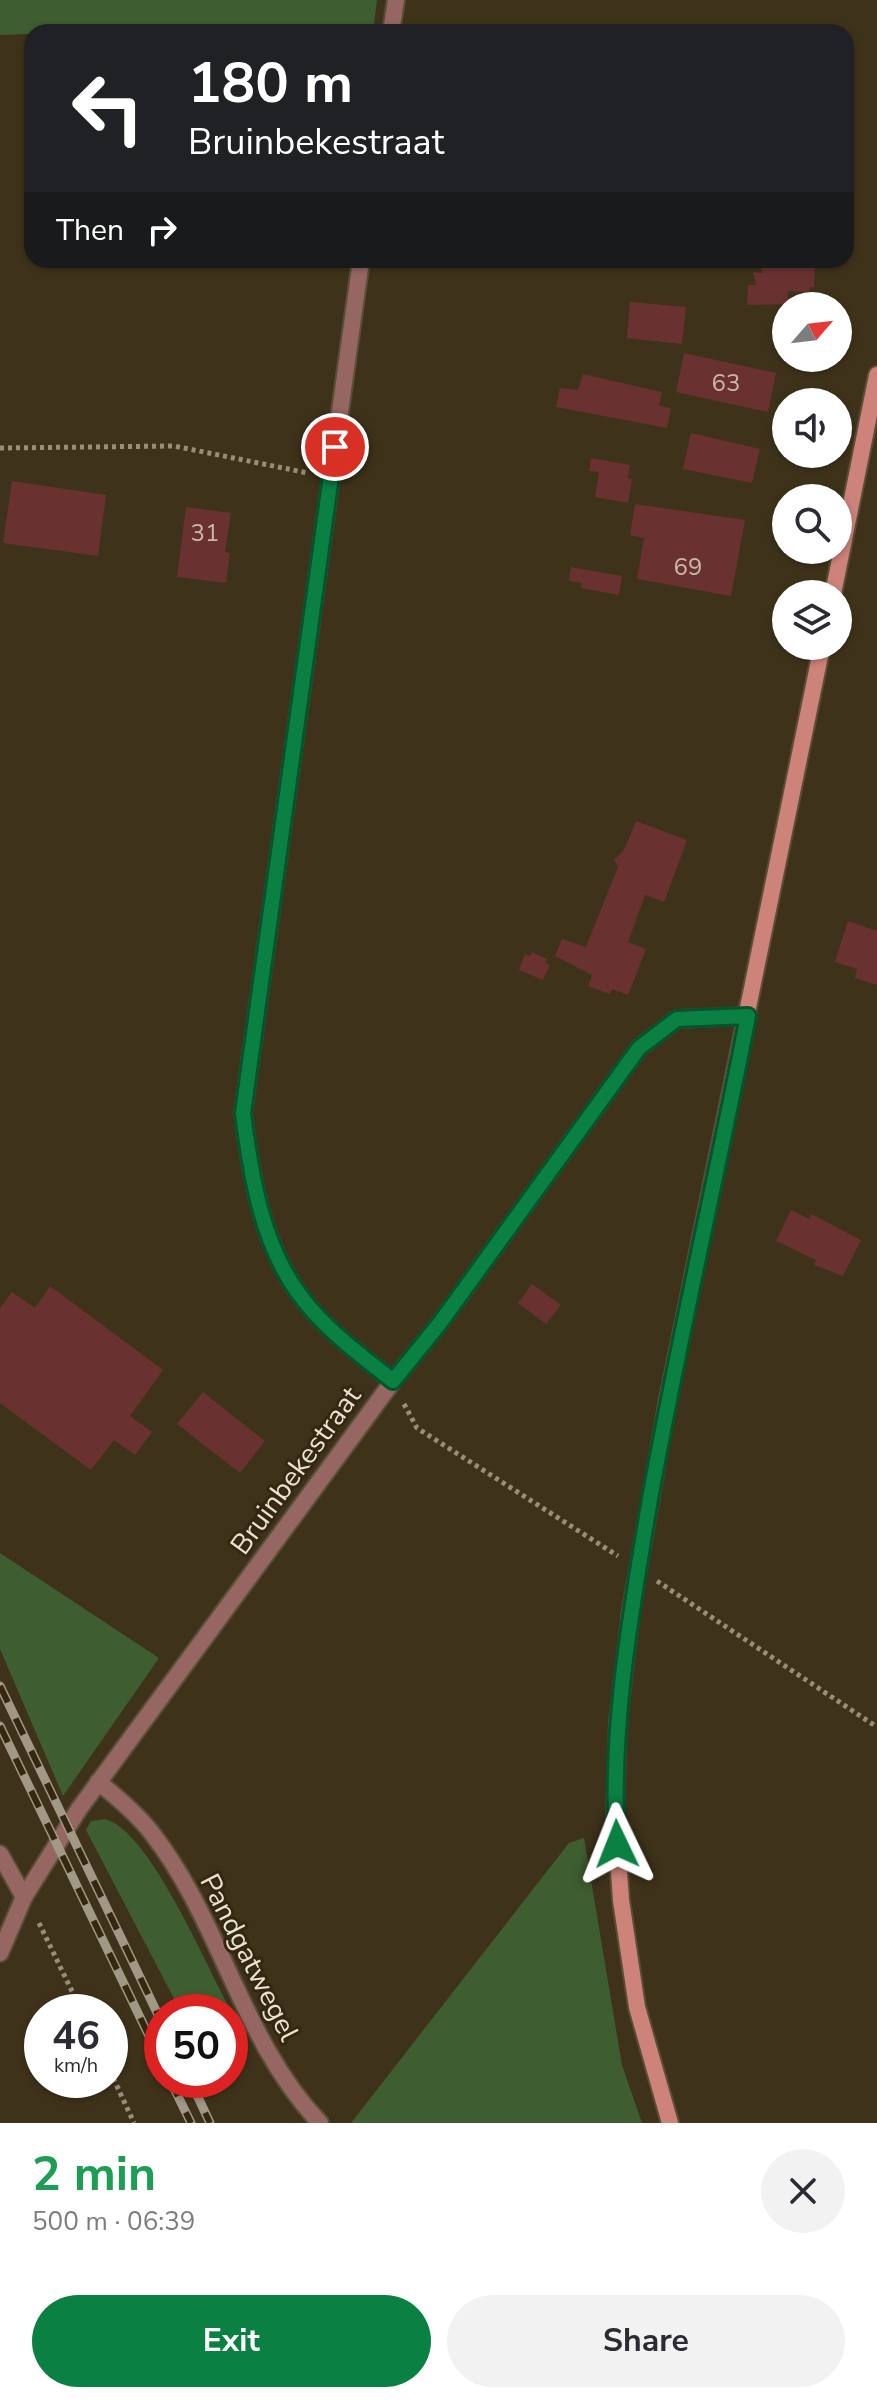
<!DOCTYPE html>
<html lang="en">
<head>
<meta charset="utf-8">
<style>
	body { margin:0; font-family:"Nunito Sans",sans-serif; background:#f2f2f3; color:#2b2b33; height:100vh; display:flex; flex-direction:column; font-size:30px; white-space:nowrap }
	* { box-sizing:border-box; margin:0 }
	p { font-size:26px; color:#7c7c81 }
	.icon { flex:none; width:44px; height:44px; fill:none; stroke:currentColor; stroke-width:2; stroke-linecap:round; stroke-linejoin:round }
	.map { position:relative; height:2123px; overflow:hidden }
	.details { display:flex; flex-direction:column; background:#fff; flex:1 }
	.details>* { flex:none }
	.banner { position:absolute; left:24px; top:24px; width:830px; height:244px; border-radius:24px; box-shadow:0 2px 6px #0004; background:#202124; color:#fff; overflow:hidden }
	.needle { width:52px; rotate:62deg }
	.fabs { position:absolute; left:772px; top:292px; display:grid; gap:16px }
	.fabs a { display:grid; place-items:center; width:80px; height:80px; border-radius:50%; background:#fff; box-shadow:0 2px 6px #0004; font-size:40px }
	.speed { position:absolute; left:24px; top:1994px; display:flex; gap:16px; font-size:40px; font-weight:700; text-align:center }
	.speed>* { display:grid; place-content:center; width:104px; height:104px; border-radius:50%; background:#fff; box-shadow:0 2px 6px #0004; line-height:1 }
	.speed small { font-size:20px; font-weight:400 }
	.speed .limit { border:12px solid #d22; background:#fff; color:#111 }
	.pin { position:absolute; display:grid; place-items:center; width:68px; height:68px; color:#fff; margin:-34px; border:4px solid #fff; border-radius:50%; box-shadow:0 2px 8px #0007 }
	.me { position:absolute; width:88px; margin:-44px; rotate:358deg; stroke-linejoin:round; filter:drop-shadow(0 0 6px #0008) }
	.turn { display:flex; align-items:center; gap:28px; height:168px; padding:0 32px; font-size:36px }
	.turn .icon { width:104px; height:104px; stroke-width:2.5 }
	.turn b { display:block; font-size:56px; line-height:68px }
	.then { display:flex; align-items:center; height:76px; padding:0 32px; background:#0003; gap:16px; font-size:30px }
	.round { display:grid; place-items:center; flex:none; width:84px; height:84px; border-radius:42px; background:#f2f2f3 }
	.overview { display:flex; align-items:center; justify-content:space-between; height:136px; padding:0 32px }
	h1 { font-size:48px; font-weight:700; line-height:60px; color:#1e9e55 }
	.primary-button { display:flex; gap:16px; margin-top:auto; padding:16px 32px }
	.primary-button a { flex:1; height:92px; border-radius:48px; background:#0b8043; color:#fff; font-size:32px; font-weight:700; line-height:92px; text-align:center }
	.primary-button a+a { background:#f2f2f3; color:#2b2b33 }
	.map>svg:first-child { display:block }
	.green { fill:#3e5d30 }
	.building { fill:#693230 }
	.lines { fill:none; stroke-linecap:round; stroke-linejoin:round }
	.minor-casing { stroke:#5a4e38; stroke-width:20 }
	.tertiary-casing { stroke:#5a4e38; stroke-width:20 }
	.secondary-casing { stroke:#5a4e38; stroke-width:20 }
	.path { stroke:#978e7b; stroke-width:5; stroke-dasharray:4 4; stroke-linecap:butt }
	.minor { stroke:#966762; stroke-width:16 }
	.tertiary { stroke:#966762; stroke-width:16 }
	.secondary { stroke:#cd827a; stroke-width:16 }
	.rail-casing { stroke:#a19885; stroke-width:9 }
	.rail { stroke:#342810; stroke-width:6; stroke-dasharray:18; stroke-linecap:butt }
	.route-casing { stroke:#07532c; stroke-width:20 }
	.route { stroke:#0b8043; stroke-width:14 }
	.labels { text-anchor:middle; stroke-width:6; stroke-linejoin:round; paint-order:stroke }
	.number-label { font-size:24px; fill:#cab7ab }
	.street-label { font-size:28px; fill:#eae3d4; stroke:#342810 }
</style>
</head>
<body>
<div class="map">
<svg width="877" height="2123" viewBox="0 0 877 2123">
	<rect width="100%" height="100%" fill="#3e321a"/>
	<!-- green -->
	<path class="green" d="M0,0H377L373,32H176L175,29L0,35Z
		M0,1553L159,1658L63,1796L0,1649Z
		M105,1819C149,1830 205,1963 228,2005L214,2012H181L86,1830L91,1821Z
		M584,1838L622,2065L642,2123H351L569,1843Z"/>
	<!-- building -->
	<path class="building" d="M762,260H811L815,263L814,288L810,287L809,292L788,291V304L747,305L748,285H756L753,272L762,273Z
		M630,302L686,307L682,344L627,338Z
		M684,353L776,373L768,412L676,392Z
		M583,374L662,392L659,406L671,408L667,428L556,407L560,388L578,390Z
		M691,433L760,449L752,483L683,469Z
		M591,458L630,465L628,478L632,479L628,503L595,497L599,472L589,471Z
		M12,481L106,495L98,556L3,543Z
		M635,504L745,520L731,596L637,579L644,538L630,535Z
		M186,507L231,513L225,552L230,553L226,583L177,577Z
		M571,567L622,576L619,595L581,588L582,583L569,581Z
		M636,821L687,840L664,902L645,895L628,942L646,949L628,995L612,989L610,994L588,986L592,975L555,956L562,939L586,947L618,867L614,860L624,850Z
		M848,921L877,931V985L855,978L857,969L835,962Z
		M532,952L547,959L545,963L550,965L543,980L519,970L525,954L530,956Z
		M791,1210L809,1219L811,1214L861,1240L843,1276L814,1265L816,1260L776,1241Z
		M532,1284L561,1305L546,1324L518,1303Z
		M50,1286L163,1370L130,1416L152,1432L135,1455L114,1440L91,1470L0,1403V1308L12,1292L35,1308Z
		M203,1392L265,1441L240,1473L177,1424Z"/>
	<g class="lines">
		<defs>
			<path id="minor" d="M391,32L396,0
				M361,260L243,1113C251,1177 262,1245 302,1298C327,1331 362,1356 393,1381
				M98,1782C117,1797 136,1813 151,1832C221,1921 241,2040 320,2123
				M0,1854L24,1897"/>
			<path id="tertiary" d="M0,1953L24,1897L79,1809L393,1381L440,1323L639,1048L677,1019L748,1016"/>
			<path id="secondary" d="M833,594L877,375
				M670,2123L637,2007L621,1900L615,1815L618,1722L631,1610L668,1399L822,646"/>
		</defs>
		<!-- minor casing -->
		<use href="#minor" class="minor-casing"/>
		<!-- tertiary casing -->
		<use href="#tertiary" class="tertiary-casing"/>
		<!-- secondary casing -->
		<use href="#secondary" class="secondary-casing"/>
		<!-- path -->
		<path class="path" d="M0,448L174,446L308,473
			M404,1404L417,1428L618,1556
			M657,1581L877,1727
			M39,1923L82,2012
			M110,2071L134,2123"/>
		<!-- minor -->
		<use href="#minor" class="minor"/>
		<!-- tertiary -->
		<use href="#tertiary" class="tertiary"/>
		<!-- secondary -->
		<use href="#secondary" class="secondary"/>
		<defs>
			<path id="rail" d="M0,1686L162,2023
				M0,1726L162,2063
				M170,2080L191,2123
				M190,2080L210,2123"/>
		</defs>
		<!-- rail casing -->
		<use href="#rail" class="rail-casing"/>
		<!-- rail -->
		<use href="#rail" class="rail"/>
	</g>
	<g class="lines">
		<defs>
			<path id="route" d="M335,447L243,1113C251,1177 262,1246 302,1298C327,1331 362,1356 393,1381L440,1323L639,1048L677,1019L748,1016C716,1180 678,1342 649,1505C630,1617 610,1730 617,1844"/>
		</defs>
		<!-- route casing -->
		<use href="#route" class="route-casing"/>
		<!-- route -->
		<use href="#route" class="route"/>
	</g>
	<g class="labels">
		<!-- number labels -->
		<g class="number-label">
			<text x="726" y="391">63</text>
			<text x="205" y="541">31</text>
			<text x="688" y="575">69</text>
		</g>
		<!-- street labels -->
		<g class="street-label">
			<text transform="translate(295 1470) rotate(-54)" y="10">Bruinbekestraat</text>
			<text transform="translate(250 1957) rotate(63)" y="10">Pandgatwegel</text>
		</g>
	</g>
</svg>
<div class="fabs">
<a><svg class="needle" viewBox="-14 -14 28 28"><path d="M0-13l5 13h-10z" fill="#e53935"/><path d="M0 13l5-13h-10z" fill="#7c7c81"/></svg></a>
<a><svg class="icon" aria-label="sound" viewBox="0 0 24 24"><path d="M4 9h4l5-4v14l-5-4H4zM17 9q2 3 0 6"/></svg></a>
<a><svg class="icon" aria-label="search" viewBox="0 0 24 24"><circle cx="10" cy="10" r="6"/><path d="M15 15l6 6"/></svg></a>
<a><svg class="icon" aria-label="layers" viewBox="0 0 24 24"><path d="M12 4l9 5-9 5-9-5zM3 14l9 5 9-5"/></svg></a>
</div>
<div class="speed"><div>46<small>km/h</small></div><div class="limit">50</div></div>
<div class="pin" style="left:335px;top:447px;background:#d93025"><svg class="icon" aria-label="arrive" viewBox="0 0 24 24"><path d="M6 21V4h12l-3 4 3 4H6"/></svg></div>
<svg class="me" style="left:617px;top:1844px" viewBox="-20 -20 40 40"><path d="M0-17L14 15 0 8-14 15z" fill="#0b8043" stroke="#fff" stroke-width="4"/></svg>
<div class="banner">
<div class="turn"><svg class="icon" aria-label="left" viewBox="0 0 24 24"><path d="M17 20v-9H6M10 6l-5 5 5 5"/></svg><div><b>180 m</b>Bruinbekestraat</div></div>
<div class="then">Then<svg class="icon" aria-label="right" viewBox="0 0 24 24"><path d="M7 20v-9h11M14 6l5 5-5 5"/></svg></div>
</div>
</div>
<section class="details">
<div class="overview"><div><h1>2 min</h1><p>500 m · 06:39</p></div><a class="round"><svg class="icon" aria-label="close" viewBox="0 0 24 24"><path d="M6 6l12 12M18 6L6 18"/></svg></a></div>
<div class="primary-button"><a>Exit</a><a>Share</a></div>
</section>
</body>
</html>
